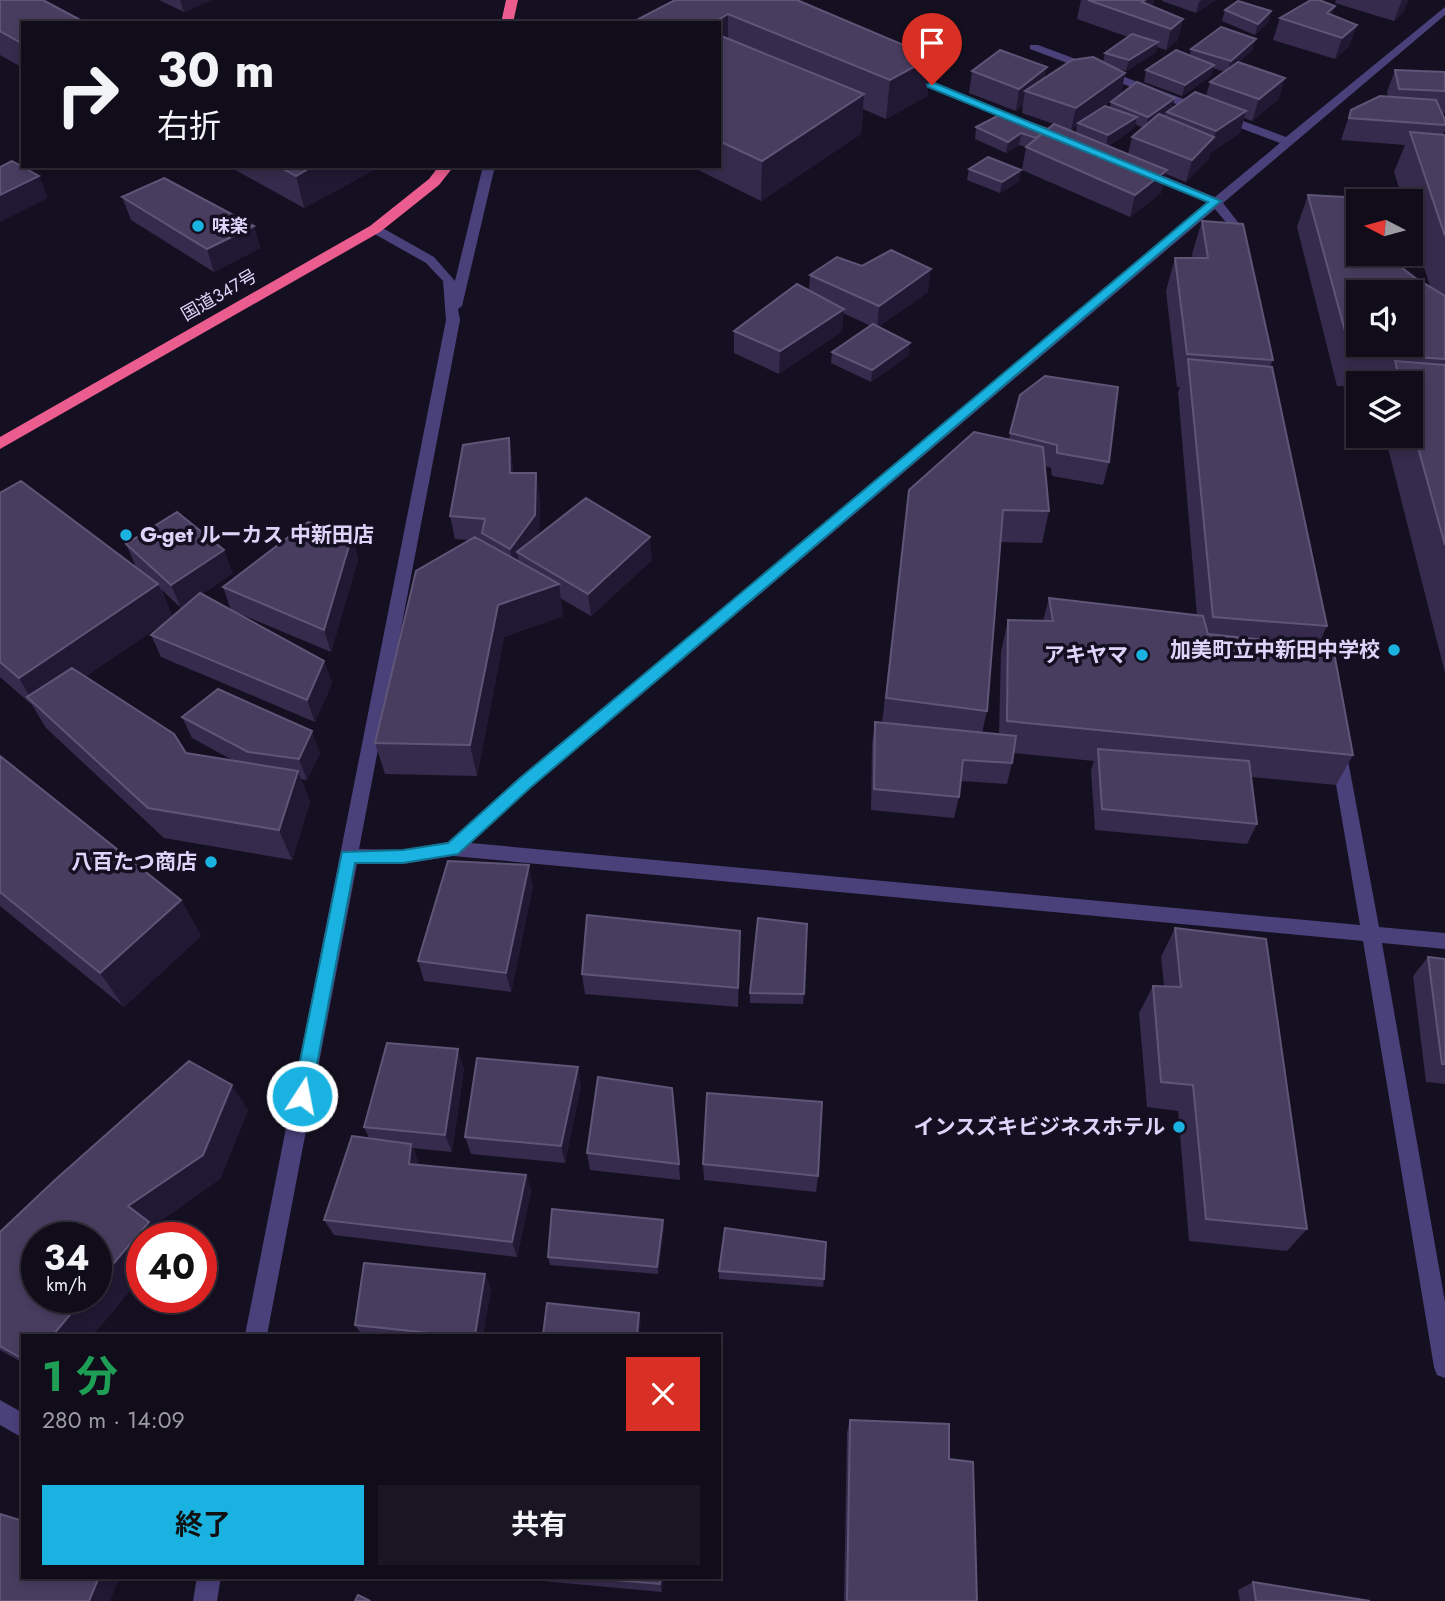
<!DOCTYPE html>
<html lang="ja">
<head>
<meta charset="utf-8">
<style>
	body { margin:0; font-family:Jost,"Noto Sans JP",sans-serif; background:#191522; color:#f1f3f6; height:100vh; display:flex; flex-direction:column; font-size:26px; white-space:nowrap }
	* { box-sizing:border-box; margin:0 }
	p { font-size:23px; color:#9c9ba2 }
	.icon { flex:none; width:38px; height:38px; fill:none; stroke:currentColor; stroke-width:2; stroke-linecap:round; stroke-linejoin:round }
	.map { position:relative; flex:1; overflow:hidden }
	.sheet { position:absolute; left:21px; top:1334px; width:700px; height:245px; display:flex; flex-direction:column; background:#100c19; border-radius:0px; box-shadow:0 4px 10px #0003,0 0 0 2px #302c38 }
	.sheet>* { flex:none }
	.guide { position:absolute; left:21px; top:21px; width:700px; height:147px; border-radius:0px; box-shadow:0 4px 10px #0003,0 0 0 2px #302c38; background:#100c19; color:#f1f3f6; overflow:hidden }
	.needle { width:46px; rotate:276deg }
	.buttons { position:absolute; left:1346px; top:189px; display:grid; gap:14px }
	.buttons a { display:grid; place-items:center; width:77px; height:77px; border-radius:0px; background:#100c19; box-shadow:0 4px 10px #0003,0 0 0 2px #302c38; font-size:35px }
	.speed { position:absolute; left:21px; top:1222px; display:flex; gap:14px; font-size:35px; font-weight:700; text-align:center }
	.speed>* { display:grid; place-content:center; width:91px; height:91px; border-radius:50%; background:#100c19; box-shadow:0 4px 10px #0003,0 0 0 2px #302c38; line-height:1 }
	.speed small { font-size:18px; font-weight:400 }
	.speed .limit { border:10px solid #d22; background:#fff; color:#111 }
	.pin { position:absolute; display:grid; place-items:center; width:60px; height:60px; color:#fff; margin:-72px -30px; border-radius:50% 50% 50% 0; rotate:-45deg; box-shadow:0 0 7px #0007 }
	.pin .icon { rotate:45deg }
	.me { position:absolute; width:77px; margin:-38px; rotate:11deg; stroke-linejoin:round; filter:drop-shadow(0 0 5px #0008) }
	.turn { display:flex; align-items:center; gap:24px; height:147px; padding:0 21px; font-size:32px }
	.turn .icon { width:91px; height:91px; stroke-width:2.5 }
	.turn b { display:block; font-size:49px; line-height:60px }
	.round { display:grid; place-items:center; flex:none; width:74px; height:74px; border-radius:0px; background:#191522 }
	.head { display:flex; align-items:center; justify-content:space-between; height:119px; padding:0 21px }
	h1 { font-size:42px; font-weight:700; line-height:52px; color:#1e9e55 }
	.button { display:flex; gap:14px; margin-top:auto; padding:14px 21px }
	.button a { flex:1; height:80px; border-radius:0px; background:#1ab3e1; color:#111; font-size:28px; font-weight:700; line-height:80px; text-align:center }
	.button a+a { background:#191522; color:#f1f3f6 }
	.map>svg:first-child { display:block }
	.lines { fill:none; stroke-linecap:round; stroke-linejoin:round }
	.minor { fill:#4a407a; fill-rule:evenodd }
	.highway { fill:#ec5d8f; fill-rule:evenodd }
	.wall { fill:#362b4c; fill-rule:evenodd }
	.shaded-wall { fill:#211833 }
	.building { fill:#483d5f; stroke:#5f5577; stroke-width:2; fill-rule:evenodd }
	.route { fill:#1ab3e1; stroke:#117492; stroke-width:2 }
	.poi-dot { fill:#1ab3e1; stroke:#151021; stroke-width:2.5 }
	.labels { text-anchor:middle; stroke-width:7; stroke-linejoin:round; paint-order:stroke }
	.far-poi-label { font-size:18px; font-weight:bold; fill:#ded4fa; stroke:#151021; text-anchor:start }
	.far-street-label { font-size:18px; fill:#ded4fa; stroke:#151021 }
	.poi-label { font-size:21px; font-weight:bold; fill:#ded4fa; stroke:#151021; text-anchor:end }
</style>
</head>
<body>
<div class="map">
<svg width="1445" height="1601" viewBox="0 0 1445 1601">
	<rect width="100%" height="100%" fill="#151021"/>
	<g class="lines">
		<!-- minor -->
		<path class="minor" d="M1445,7V15L1223,203L1241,226L1243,248H1235L1229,226L1215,209L531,788L471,843L1360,925L1330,749L1333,744H1345L1379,927L1445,933V949L1382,943L1445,1302V1378L1437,1375L1434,1367L1363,941L453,856L403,864H357L267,1335H245L446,320L443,281L426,263L371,232V226H379L434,257L455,281L483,166H495L462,306L458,309L460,320L359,849L403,850L448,842L519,778L1208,202L1139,173V169H1147L1215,197L1280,143L1030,49V45H1038L1286,137Z
			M902,72H910L1029,122L1019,124L902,76Z
			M0,1400L23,1413V1438L0,1425Z
			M197,1577H221L217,1601H193Z"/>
		<!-- highway -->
		<path class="highway" d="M506,0H518L513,23H501Z
			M439,166H454L439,185L380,232L0,449V437L370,226L429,179Z"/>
	</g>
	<!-- wall -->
	<path class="wall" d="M0,0L23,23V68L0,55Z
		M159,0H211L184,12Z
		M675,0L932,57L927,96L886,119L863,109L861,134L761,201L690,166H719V23Z
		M1081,0H1154L1152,7L1183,19L1177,41L1166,50L1157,47L1155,53L1126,71L1116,68L1125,73L1121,94L1101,108H1110L1111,102L1172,108L1206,96L1210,82L1225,72L1213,68L1211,76L1182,96L1144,82L1146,70L1190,55L1191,49L1256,39L1252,50L1239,62L1285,78L1278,100L1252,121L1244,118L1240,133L1210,153L1208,159L1186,182L1166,174L1161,193L1130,217L1022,170L1026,147L1019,145L1006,153L975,139L976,127L1048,129L1054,124L1022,113L1023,105L1016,111L969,93L972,71L1045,78L1103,62L1105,53L1128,37L1077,19ZM1135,124L1143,128L1132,137L1128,154L1108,146L1134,128ZM1077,126L1076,133L1071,130Z
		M1162,0H1216L1196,13L1162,1Z
		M1336,0H1408L1403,13L1394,21L1335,3Z
		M1335,6L1332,15L1357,25L1349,46L1335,59L1273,40L1280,18Z
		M1225,10L1271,11L1268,22L1255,35L1222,21Z
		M1395,70L1445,72V113H1442L1445,120V131L1443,134L1445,135V673L1385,436H1410V383H1358V387L1337,386L1297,227L1308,195L1414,277L1430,286L1410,224V201H1403L1394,172L1405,145L1341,140L1351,110L1388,96L1387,92Z
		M228,166H381L304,208Z
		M969,169L1019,181L1000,193L967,180Z
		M122,197L254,226L260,248L214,272L131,220Z
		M1202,221L1273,360L1270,367L1327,626L1318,645L1353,755L1336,785L1251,777L1257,824L1247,844L1095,830L1091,770L1094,761L1014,753L1012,763L1007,784L961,781L959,797L954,818L871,810L872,744L875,722L882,723L909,490L1009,439L1020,395L1109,462L1103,485L1052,476L1051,468L1045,466L1049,511L1042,543L1000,542L987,711L982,733L999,735L1001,652L1008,620L1043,621L1049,598L1197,615L1178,392L1180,387H1177L1166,291L1175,258H1193L1192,254Z
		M810,275L928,292L878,327L909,355L871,382L831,363L832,352L871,326L843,313L842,331L779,374L734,353V331L809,290Z
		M509,438L512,461L513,473L540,496L539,535L652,560L591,616L560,598L563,616L504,637L477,776L385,774L375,743L471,540L455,539L450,516Z
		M0,493L136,567L126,544L233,573L202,594L324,661L332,683L315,722L161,657L151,635L171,618L85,677L186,753L234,761L192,738L182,717L320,753L307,780L301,779L310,802L292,860L164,838L46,728L32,705L0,677ZM161,589L181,608L187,604L172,616Z
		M352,536L358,559L331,652L231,610L223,587Z
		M0,756L181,900L201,936L124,1007L0,906Z
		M533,886L511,992L424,981L418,961Z
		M1175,928L1307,1229L1287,1251L1189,1241L1178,1111L1147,1107L1139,1013L1153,986H1164L1161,957Z
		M740,931L738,1007L585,994L582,974Z
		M1428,957L1445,959V1084L1426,1082L1413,976Z
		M750,993L804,994L803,1004L750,1003Z
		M464,1068L452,1152L413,1148L418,1161V1165L526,1175L531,1191L517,1257L334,1235L324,1220L369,1138L364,1127Z
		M581,1085L565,1163L471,1154L465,1137Z
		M248,1110L220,1179L153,1226L142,1276L93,1335H23V1363L0,1350V1232Z
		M587,1153L679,1164L680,1180L590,1170Z
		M703,1164L818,1176L816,1192L704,1180Z
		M664,1228L658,1274L550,1265L548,1257Z
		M719,1271L824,1279L823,1287L719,1279Z
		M491,1288L483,1335H362L355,1325Z
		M850,1420L949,1459L977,1601H844L847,1432Z
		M540,1577H663L662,1592L542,1581Z
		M1253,1582L1370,1601H1240L1238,1590Z"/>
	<!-- shaded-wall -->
	<path class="shaded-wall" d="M180,0H211L184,12Z
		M1145,0H1154L1151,13L1142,2Z
		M1202,0H1216L1196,13L1199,2Z
		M1402,0H1408L1403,13L1394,21Z
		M1335,6L1328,28L1327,13Z
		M1271,11L1268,22L1255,35L1258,24Z
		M728,14V53L719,58V23H713Z
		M1183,19L1177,41L1166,50L1171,29Z
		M1357,25L1349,46L1335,59L1342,38Z
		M1256,39L1252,50L1227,73L1231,61Z
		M1158,42L1155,53L1126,71L1129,60Z
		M932,57L927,96L886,119L890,80Z
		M1214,65L1211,76L1182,96L1185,85Z
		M1047,67L1043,89L1025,91L1023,105L1016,111L1019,89Z
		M1125,73L1121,94L1080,124L1078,123L1077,126L1071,130L1076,108Z
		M1285,78L1278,100L1252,121L1259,99Z
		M864,94L861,134L761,201L762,161Z
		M1175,98L1172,109L1145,128L1148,117Z
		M1246,111L1240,133L1210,153L1208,159L1186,182L1192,160L1214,137L1216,131Z
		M1137,117L1134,128L1106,147L1108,135Z
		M1021,133L1019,145L1006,153L1008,142Z
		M313,166H381L304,208L296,176Z
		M1021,170L1019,181L1000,193L1002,182Z
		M1167,170L1161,193L1130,217L1135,195Z
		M39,176L48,198L0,222V195Z
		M254,226L260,248L214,272L207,249Z
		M931,269L928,292L877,328L879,306Z
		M844,309L842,331L779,374L780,351Z
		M910,343L909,355L871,382L872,370Z
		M509,438L512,461L514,496L510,473Z
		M536,473L540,496L539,538L517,552L519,564L514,571L510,549Z
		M352,536L358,559L331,652L324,630Z
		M650,537L652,560L591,616L588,594Z
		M224,550L233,573L181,608L171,585Z
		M158,584L173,617L39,708L33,702L19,678Z
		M559,584L563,616L504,637L477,776L470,745L498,605Z
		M324,661L332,683L315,722L307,700Z
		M312,731L320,753L307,780L299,759Z
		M298,771L310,802L292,860L279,830Z
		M529,865L533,886L511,992L506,973Z
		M181,900L201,936L124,1007L100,973Z
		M458,1049L464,1068L452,1152L445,1135Z
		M578,1067L581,1085L565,1163L561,1146Z
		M232,1085L248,1110L220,1179L153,1226L163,1237H142V1276L93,1335H53L85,1297H96V1284L128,1206Z
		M411,1144L418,1161L417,1180L409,1164Z
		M526,1175L531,1191L517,1257L512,1242Z
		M663,1220L664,1228L658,1274L657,1267Z
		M485,1274L491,1288L483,1335H475Z
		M639,1313L641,1321L639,1335H637Z
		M99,1577H120L110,1601H89Z
		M661,1577H663L662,1592L660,1584Z"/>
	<!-- building -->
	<path class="building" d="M0,0H43L86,23H23V44L0,31Z
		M675,0H797L932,57L890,80L728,14L713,23H631Z
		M1088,0H1145L1142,2L1183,19L1171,29Z
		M1311,0H1319L1335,6L1327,13L1357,25L1342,38L1280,18Z
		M1238,1L1271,11L1258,24L1225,10Z
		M1221,27L1256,39L1231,61L1191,49Z
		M1132,34L1158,42L1129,60L1105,53Z
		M719,35L864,94L762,161L719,141Z
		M1000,50L1047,67L1019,89L972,71Z
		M1176,50L1214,65L1185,85L1146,70Z
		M1093,57L1125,73L1076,108L1025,91L1072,60Z
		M1238,62L1285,78L1259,99L1210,82Z
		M1395,70L1445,72V91L1399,89Z
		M1137,82L1175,98L1148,117L1111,102Z
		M1195,92L1246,111L1216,131L1167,112Z
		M1380,96L1436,100L1445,120V125L1349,118L1351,110Z
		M1105,106L1137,117L1108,135L1078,123Z
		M1003,113L1048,129L1036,138L1021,133L1008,142L976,127Z
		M1159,114L1214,137L1192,160L1132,137Z
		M1054,124L1167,170L1135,195L1026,147Z
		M1410,132L1445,135V236Z
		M988,157L1021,170L1002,182L969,169Z
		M12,161L39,176L0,195V167Z
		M278,166H313L296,176Z
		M164,178L254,226L207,249L122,197Z
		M1308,195L1364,198L1365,201H1358V254H1386L1387,256L1414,277L1445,296V359L1351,353ZM1358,292H1410V345H1358Z
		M1202,221L1243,224L1273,360L1187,354L1175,258H1208Z
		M891,250L931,269L879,306L810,275L837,257L862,266Z
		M797,284L844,309L780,351L734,331Z
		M873,324L910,343L872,370L832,352Z
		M1188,359L1272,367L1327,626L1213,617Z
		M1395,361L1445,365V545L1410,418V383H1401Z
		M1045,376L1118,387L1109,462L1057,453V445L1010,433L1020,395Z
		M974,432L1043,447L1049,511L1003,510L987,711L886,698L909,490Z
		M509,438L510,473H536L535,515L510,549L482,533L485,519L450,516L463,445Z
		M21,481L158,584L19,678L0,662V493Z
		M586,498L650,537L588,594L517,552Z
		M177,512L224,550L171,585L126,544Z
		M308,522L352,536L324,630L223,587Z
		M475,537L559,584L498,605L470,745L375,743L416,571Z
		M200,593L324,661L307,700L151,635Z
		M1049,598L1203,616L1208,634L1333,647L1353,755L1007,721L1008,620L1053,621Z
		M72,668L174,734L186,753L298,771L279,830L148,808L27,697Z
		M218,689L312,731L299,759L248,752L182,717Z
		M875,722L1016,736L1012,763L963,760L959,797L874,789Z
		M1098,749L1249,761L1257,824L1102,809Z
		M0,756L181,900L100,973L0,892Z
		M448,861L529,865L506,973L418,961Z
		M587,915L740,931L738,988L582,974Z
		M758,918L807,924L804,994L750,993Z
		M1175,928L1266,939L1307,1229L1206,1219L1193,1085L1161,1082L1153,986L1181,987Z
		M1428,957L1445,959V1064H1442Z
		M387,1043L458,1049L445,1135L364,1127Z
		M477,1058L578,1067L561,1146L465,1137Z
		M189,1061L232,1085L203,1155L128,1206L149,1222L96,1284V1237H37V1297H85L53,1335H23V1359L0,1346V1232L55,1180Z
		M598,1077L672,1088L679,1164L587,1153Z
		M707,1093L822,1102L818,1176L703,1164Z
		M352,1136L411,1144L409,1164L526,1175L512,1242L324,1220Z
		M552,1209L663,1220L657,1267L548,1257Z
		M725,1228L826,1242L824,1279L719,1271Z
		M364,1263L485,1274L475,1335H449L355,1325Z
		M547,1303L639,1313L637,1335H543Z
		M850,1420L949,1424V1459L973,1462L977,1601H847Z
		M0,1514L23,1521V1577H99L89,1601H0Z
		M580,1577H661L660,1584Z
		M1253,1582L1370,1601H1256Z
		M358,1595L370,1601H355Z"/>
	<!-- route -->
	<path class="route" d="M932,82L1221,201L531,787L458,854L403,863H355L311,1096L308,1102L302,1104L295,1102L293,1096L342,852L403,850L448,843L520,778L1208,202L928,87L927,85Z"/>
	<!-- markers -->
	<g class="poi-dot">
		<circle cx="198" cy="226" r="7"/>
		<circle cx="126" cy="535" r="7"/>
		<circle cx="1394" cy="650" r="7"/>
		<circle cx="1142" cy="655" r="7"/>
		<circle cx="211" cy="862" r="7"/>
		<circle cx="1179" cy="1127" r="7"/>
	</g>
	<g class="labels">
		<!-- far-poi labels -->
		<g class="far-poi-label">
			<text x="212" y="232">味楽</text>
		</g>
		<!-- far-street labels -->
		<g class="far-street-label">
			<text transform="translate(219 295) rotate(-30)" y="6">国道347号</text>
		</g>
		<!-- poi labels -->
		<g class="poi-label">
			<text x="140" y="542" text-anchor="start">G-get ルーカス 中新田店</text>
			<text x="1380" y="657">加美町立中新田中学校</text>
			<text x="1128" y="662">アキヤマ</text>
			<text x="197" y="869">八百たつ商店</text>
			<text x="1165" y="1134">インスズキビジネスホテル</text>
		</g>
	</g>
</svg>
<div class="buttons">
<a><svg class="needle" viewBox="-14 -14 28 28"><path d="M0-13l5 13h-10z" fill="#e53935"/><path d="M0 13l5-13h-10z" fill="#9c9ba2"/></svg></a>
<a><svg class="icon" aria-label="sound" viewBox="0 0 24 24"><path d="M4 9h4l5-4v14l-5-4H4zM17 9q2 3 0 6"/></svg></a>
<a><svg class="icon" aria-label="layers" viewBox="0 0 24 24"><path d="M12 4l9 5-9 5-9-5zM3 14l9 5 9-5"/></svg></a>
</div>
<div class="speed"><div>34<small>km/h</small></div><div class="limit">40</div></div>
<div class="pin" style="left:932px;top:85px;background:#d93025"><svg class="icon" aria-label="arrive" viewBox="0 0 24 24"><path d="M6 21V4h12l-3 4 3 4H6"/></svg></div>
<svg class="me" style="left:302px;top:1096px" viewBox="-20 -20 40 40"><circle r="17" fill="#1ab3e1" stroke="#fff" stroke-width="3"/><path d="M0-11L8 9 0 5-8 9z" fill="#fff"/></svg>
<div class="guide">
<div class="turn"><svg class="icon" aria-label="right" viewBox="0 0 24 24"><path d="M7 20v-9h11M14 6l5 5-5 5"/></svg><div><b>30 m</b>右折</div></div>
</div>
<section class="sheet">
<div class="head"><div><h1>1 分</h1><p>280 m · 14:09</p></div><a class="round" style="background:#d93025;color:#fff"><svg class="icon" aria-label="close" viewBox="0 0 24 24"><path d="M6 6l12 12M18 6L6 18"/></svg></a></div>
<div class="button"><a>終了</a><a>共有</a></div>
</section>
</div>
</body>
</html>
